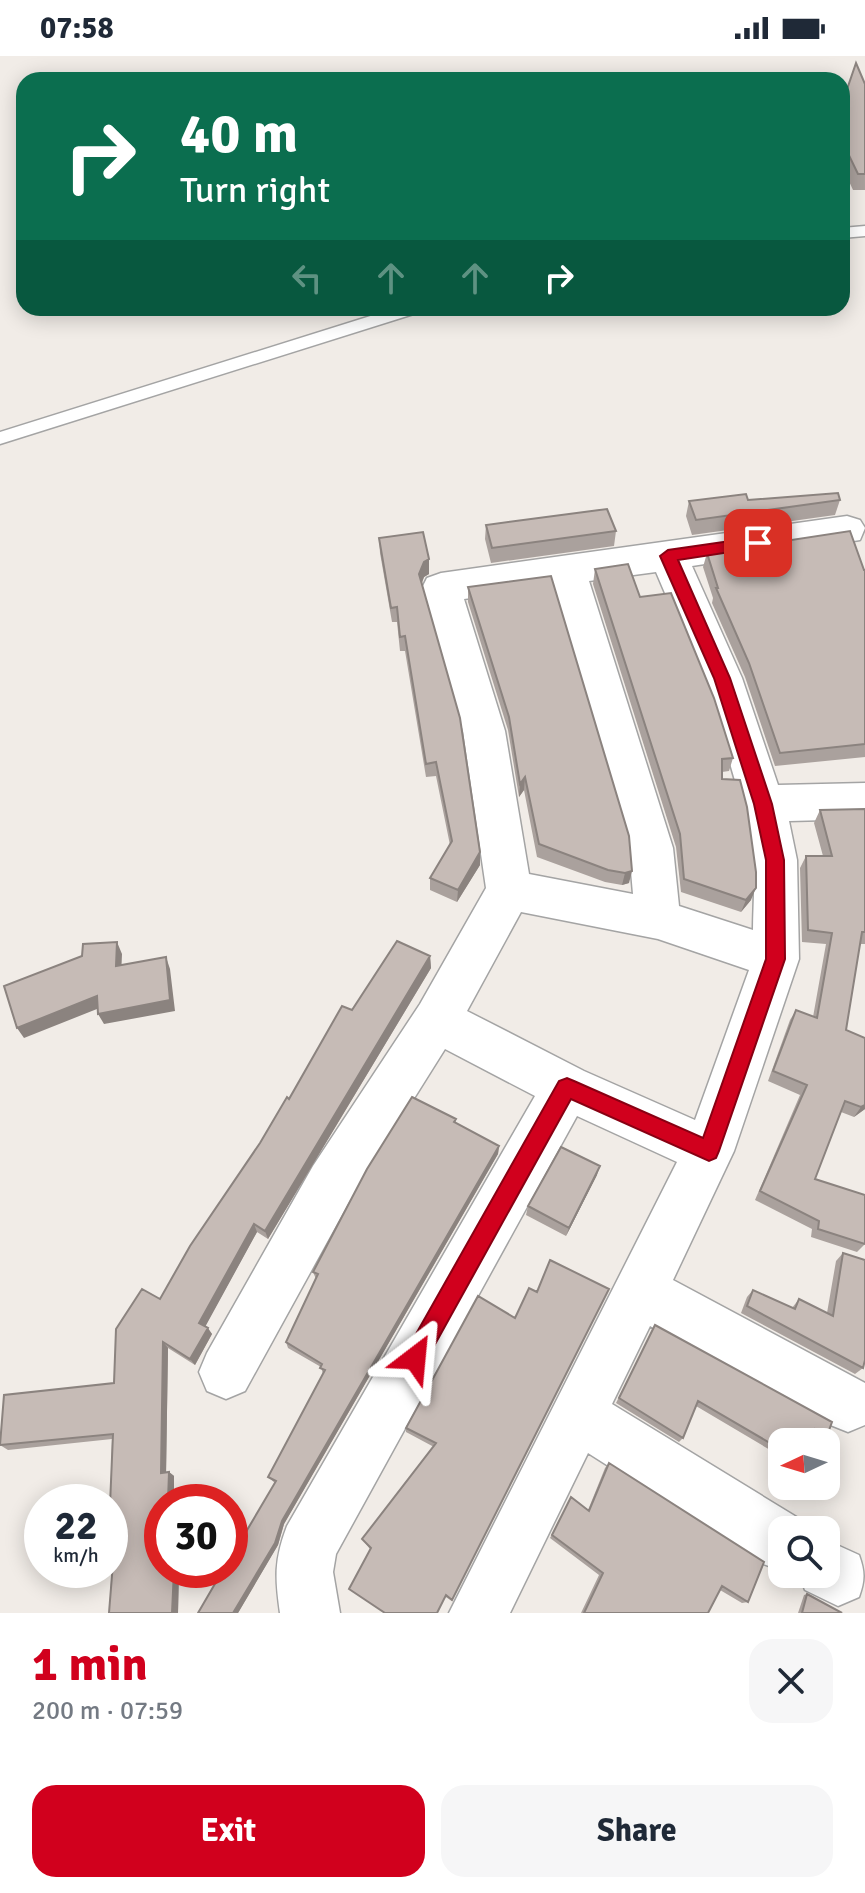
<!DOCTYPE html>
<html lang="en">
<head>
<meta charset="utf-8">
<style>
	body { margin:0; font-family:Signika,sans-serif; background:#f6f6f7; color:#1f2937; height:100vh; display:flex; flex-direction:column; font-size:30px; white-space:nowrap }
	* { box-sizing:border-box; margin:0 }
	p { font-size:26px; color:#747a83 }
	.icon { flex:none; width:44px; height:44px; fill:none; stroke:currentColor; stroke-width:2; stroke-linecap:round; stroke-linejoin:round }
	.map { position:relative; height:1557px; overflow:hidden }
	.panel { display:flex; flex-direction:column; background:#fff; flex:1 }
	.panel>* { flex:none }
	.guide { position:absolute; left:16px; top:16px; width:834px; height:244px; border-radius:24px; box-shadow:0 4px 20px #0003; background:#0b6e4f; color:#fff; overflow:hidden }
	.needle { width:52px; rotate:266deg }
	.buttons { position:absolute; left:768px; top:1372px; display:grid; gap:16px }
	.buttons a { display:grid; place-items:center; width:72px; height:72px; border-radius:16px; background:#fff; box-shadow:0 4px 20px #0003; font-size:40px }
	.speed { position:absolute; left:24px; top:1428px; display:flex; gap:16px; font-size:40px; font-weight:700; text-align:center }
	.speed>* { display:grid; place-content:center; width:104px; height:104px; border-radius:50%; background:#fff; box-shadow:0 4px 20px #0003; line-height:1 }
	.speed small { font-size:20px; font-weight:400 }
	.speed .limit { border:12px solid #d22; background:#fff; color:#111 }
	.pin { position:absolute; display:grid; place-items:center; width:68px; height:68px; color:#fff; margin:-34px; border-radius:16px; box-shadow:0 4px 12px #0006 }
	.me { position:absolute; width:88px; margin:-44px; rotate:29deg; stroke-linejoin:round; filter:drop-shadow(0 0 6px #0008) }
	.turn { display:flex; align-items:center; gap:28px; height:168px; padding:0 32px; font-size:36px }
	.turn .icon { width:104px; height:104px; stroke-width:2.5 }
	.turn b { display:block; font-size:56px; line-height:68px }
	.lanes { display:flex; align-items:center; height:76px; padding:0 32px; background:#0003; justify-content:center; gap:40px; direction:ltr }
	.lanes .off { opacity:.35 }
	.round { display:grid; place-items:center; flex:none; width:84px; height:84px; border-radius:24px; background:#f6f6f7 }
	.head { display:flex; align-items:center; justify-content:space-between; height:136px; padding:0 32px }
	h1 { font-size:48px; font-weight:800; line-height:60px; color:#d1001d }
	.primary-button { display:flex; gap:16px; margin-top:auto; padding:16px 32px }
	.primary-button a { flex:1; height:92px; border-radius:24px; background:#d1001d; color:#fff; font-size:32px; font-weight:800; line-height:92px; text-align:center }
	.primary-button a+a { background:#f6f6f7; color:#1f2937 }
	.status { display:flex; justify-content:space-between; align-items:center; height:56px; padding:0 40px; background:#fff; direction:ltr }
	.status svg { height:22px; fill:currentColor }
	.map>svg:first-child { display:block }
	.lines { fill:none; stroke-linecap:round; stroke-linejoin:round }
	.service-casing { stroke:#a4a4a4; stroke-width:3 }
	.minor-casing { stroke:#a4a4a4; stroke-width:3 }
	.service { fill:#fff; fill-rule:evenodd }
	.minor { fill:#fff; fill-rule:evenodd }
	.wall { fill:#aaa19d }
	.shaded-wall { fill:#8b837f }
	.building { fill:#c6bbb6; stroke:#8b837f; stroke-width:2 }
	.route { fill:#d1001d; stroke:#880013; stroke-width:2 }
</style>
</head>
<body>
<div class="status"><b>07:58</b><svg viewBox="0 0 49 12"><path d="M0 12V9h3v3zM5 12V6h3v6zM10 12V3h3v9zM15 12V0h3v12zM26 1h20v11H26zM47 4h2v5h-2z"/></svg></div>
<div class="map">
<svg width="865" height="1557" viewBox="0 0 865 1557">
	<rect width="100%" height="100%" fill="#f1ece7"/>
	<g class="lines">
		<defs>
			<path id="service" d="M865,170V180L842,182V172Z
				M396,252H422L420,256L0,388V376Z"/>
			<path id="minor" d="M847,460L860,464L865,472L860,484L692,510L742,622L778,729L865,727V763L789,765L797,804L799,903L734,1095L673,1224L865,1327V1369L848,1376L828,1368L650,1270L612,1348L803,1465L806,1474H782V1515L761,1507L588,1397L510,1557H449L677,1106L577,1060L336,1498L333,1516L340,1557H280C275,1522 274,1504 287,1470L535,1040L445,993L349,1146L245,1335L226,1343L207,1335L199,1316L207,1297L313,1110L420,948L486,832L463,675L422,532L427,522L441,517ZM656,516C695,607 736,701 752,801C756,824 753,850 753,874L679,850L673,792L589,525ZM552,531L629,792L633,838L529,818L505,675L464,543ZM521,856L658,883L749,914L695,1064L584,1015L467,955Z
				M826,1484L859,1499C865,1516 865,1524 859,1541L838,1550L805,1534L799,1518H826Z"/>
		</defs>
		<!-- service casing -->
		<use href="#service" class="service-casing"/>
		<!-- minor casing -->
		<use href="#minor" class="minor-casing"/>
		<!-- service -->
		<use href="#service" class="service"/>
		<!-- minor -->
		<use href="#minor" class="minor"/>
	</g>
	<!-- wall -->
	<path class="wall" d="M865,28V134H853L842,110V48Z
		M748,444H840L835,459L692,479L686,460L689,445Z
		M486,469L616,475L614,490L491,507L485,483Z
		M379,482L429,503V518L424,521L422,527L480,796V809L457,846L430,834V822L450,789L436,720L426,721L405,595H400L397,566H392L380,497Z
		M707,497L865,514V701L775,710L745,621L712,547L713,542L703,511Z
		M595,513L640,541L733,702L729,715L722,716V723L751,844L741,856L681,836L676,791L593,528Z
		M551,520L629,827L622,829L605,826L537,801L524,734L519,741L508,674L468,546V531Z
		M865,753V888H860L846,974L865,982V1053L854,1061L841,1056L815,1123L865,1188L857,1196L811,1181L812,1173L755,1144L800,1039L768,1025L790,964L796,954L813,961L826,888L802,886L800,812L806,800H823L814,767L820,754Z
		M430,900L431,912L268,1183L257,1176L205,1270L212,1278L195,1309L168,1292L166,1417L169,1416L174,1420V1446H162V1514H179L178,1557H109L112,1509H110V1449L112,1383L8,1394L0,1389L114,1327L160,1243L289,1043Z
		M456,1063V1067L499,1090L498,1098L284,1468L278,1489L238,1557H198L275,1427L268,1421L323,1318L321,1311L288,1292L286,1286L316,1223L313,1216Z
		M597,1119L566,1180L526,1159L528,1150Z
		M843,1197L863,1312L855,1318L741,1257L747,1241L753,1234L792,1252L799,1243L827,1257L836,1205Z
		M529,1232L452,1545L370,1493L362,1483L434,1391L406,1376V1372L515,1262Z
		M655,1269L828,1377L822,1381L813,1378L782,1386V1401L696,1350L683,1382L679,1386L616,1347Z
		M609,1407L748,1546L742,1547L720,1534L708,1557H581L599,1519L550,1482L571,1441L588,1454L605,1412Z
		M807,1538L842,1557H798L804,1539Z"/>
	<!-- shaded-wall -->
	<path class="shaded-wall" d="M429,503V518L424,521L419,533V518L424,506Z
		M525,721L524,734L519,741L520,728Z
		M480,796V809L457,846L458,834Z
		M632,815L629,827L622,829L625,817Z
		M756,832L751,844L741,856L746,844Z
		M117,886L122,898L121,921L116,910Z
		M430,900L431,912L268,1183L265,1175Z
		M166,901L170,913L175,955L104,968L98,958Z
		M97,940L102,951L24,982L17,972Z
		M865,1049V1053L854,1061L861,1051Z
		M499,1090L498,1098L284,1468L278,1489L238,1557H233L282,1465Z
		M600,1110L597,1119L566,1180L569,1172Z
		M254,1168L257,1176L204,1273L199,1267Z
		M208,1272L212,1278L195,1309L190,1303Z
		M163,1286L168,1292L166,1421L161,1417Z
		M169,1416L174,1420V1446H168Z
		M174,1514H179L178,1557H172Z"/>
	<!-- building -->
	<path class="building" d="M856,7L865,28V118H858L842,85V48Z
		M838,437L840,444L696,464L689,445L746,438L748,444Z
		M607,453L616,475L492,492L486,469Z
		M850,475L864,514H865V688L780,697L749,607L716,532H718L707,497Z
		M423,476L429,503L424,506L419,518L460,662L480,796L458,834L430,822L452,785L436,706L426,708L405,580L400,581L397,551L391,552L379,482Z
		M628,508L640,541L671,537L714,642L733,702L722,703V723L740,724L747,751L756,816V832L746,844L684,823L680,778L595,513Z
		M551,520L629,780L632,815L625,817L608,814L539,788L525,721L520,728L509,661L468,531Z
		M865,753V876H862L846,974L865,982V1049L861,1051L845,1045L815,1123L865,1139V1188L818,1173L819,1165L760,1135L807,1029L773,1015L796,954L817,962L832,877L808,874L806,800H832L820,754Z
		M397,885L430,900L265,1175L254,1168L199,1267L208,1272L190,1303L163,1286L161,1417L169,1416L168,1446H162V1514H174L172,1557H109L113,1507H110V1449L113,1378L0,1389L4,1339L114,1327L116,1273L142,1233L160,1243L190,1190L260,1087L287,1041L289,1043L342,950L352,954Z
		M117,886L116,910L166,901L170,944L98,958L97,940L17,972L4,930L82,900L83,888Z
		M412,1041L456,1063L454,1066L499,1090L282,1465L275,1487L233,1557H198L223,1514H230V1503L276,1425L268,1421L325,1314L320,1312L322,1308L286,1286L318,1218L313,1216L367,1113Z
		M561,1091L600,1110L569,1172L528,1150Z
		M843,1197L865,1204V1304L863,1312L747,1250L753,1234L795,1253L799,1243L833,1260Z
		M550,1204L609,1233L452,1544L446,1539L437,1557H385L349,1533L371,1492L362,1483L436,1387L406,1372L478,1240L515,1262L529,1232L537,1236Z
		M655,1269L832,1366L828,1377L815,1373L810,1386H782V1394L698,1345L683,1382L619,1342Z
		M609,1407L764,1506L748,1546L722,1530L708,1557H584L603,1517L552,1479L571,1441L589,1455Z
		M807,1538L842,1557H802Z"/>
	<!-- route -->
	<path class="route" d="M758,481L763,483V491L678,504L730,622L772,748L784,804L785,903L719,1095L716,1102L709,1105L571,1043L423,1310L415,1313L407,1310L404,1302L407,1294L559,1025L567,1022L574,1025L703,1082L766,903V804L754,748L714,622L660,500L668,494Z"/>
</svg>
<div class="buttons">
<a><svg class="needle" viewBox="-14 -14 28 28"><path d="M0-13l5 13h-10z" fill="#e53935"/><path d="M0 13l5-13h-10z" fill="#747a83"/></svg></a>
<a><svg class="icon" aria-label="search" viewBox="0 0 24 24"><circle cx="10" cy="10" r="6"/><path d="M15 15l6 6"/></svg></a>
</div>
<div class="speed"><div>22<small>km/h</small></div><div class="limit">30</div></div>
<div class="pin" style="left:758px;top:487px;background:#d93025"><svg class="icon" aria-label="arrive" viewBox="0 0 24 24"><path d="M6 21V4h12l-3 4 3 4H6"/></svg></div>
<svg class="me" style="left:415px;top:1302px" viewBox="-20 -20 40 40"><path d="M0-17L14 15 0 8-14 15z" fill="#d1001d" stroke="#fff" stroke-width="4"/></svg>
<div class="guide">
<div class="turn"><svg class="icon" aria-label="right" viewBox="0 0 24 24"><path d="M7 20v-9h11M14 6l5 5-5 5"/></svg><div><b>40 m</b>Turn right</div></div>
<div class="lanes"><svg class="icon off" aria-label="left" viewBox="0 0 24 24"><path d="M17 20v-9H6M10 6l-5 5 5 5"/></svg><svg class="icon off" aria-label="ahead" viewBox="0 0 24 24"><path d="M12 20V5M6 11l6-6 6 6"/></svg><svg class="icon off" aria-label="ahead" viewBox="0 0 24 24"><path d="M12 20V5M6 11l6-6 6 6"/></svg><svg class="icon" aria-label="right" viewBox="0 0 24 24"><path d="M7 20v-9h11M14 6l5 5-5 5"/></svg></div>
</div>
</div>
<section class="panel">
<div class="head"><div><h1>1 min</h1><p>200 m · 07:59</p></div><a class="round"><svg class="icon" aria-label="close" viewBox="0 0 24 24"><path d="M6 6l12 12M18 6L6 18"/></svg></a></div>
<div class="primary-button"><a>Exit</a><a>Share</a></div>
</section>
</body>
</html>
